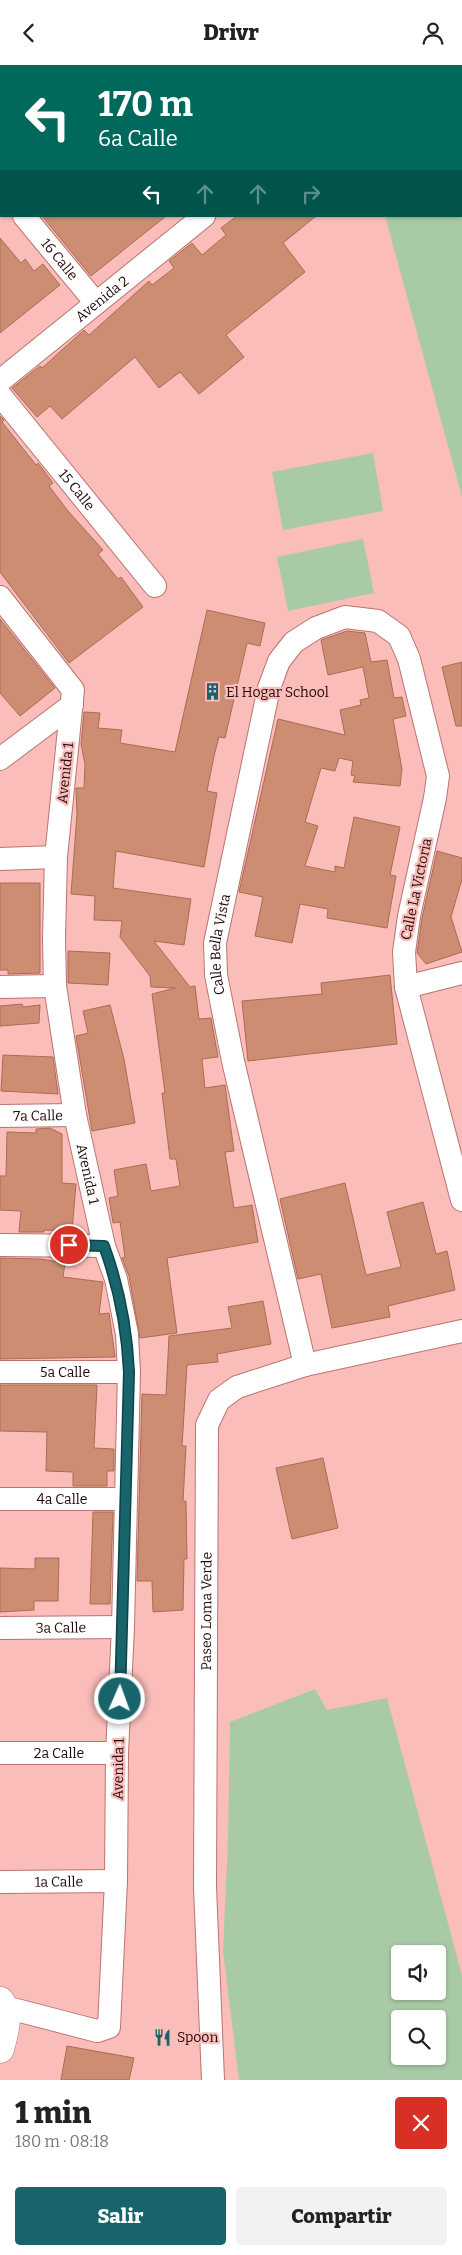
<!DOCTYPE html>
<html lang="es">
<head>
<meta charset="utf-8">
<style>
	body { margin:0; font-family:Bitter,serif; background:#f2f2f2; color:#222; height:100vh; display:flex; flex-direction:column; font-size:19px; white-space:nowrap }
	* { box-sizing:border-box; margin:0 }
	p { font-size:16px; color:#767676 }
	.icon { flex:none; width:28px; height:28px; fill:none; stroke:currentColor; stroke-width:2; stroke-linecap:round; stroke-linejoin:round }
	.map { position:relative; height:2015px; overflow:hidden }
	.side { display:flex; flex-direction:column; background:#fff; flex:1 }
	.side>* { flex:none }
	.hud { position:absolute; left:0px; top:0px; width:462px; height:152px; box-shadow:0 1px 4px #0004; background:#00695c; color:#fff; overflow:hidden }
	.tools { position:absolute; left:391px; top:1880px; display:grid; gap:10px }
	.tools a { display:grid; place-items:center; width:55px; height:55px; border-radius:5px; background:#fff; box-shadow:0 1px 4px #0004; font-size:25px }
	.pin { position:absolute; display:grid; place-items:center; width:42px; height:42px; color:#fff; margin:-21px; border:2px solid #fff; border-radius:50%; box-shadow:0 1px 5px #0007 }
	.me { position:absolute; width:55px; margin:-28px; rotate:2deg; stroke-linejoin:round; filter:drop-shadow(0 0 4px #0008) }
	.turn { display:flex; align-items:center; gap:18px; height:105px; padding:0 15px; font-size:22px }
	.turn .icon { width:65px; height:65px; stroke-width:2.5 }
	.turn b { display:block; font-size:35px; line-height:42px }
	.lanes { display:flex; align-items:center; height:48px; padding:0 15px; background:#0003; justify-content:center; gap:25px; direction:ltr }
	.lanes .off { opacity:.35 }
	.round { display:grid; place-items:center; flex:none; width:52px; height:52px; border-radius:5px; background:#f2f2f2 }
	.summary { display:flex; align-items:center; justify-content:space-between; height:85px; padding:0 15px }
	h1 { font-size:30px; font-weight:800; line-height:38px }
	.cta { display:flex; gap:10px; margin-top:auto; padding:10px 15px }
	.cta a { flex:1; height:58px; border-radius:5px; background:#17656b; color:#fff; font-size:20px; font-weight:800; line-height:58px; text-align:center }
	.cta a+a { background:#f2f2f2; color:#222 }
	header { display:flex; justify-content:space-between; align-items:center; height:65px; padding:0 15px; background:#fff; font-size:22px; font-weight:800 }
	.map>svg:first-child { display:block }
	.green { fill:#a9caa6; fill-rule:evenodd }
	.building { fill:#cc8d73; stroke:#ab6c52 }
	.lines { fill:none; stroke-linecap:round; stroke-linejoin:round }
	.minor-casing { stroke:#ba7470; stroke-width:24 }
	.tertiary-casing { stroke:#ba7470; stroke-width:29 }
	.minor { stroke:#fff; stroke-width:22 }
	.tertiary { stroke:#fff; stroke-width:28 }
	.route-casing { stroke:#0f4246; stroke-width:12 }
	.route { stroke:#17656b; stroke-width:9 }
	.labels { text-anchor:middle; stroke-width:4.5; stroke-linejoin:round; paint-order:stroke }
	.street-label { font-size:14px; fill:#230909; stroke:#fbbdba }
	.poi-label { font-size:14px; fill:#230909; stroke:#fbbdba; text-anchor:start }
</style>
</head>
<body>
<header><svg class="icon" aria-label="back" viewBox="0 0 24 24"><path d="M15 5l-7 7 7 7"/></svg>Drivr<svg class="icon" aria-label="person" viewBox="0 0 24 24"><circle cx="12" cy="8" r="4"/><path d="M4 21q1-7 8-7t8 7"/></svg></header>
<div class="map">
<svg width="462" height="2015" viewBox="0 0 462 2015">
	<rect width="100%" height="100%" fill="#fbbdba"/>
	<!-- green -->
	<path class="green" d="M462,45V432L385,151H461Z
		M373,388L383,446L283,465L272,407Z
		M363,474L374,528L288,546L277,492Z
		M315,1624L327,1645L387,1633L462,1910V2015H239L223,1886L228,1775L230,1657ZM400,1889H438V1926H400ZM400,1954H438V1991H400Z"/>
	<!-- building -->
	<path class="building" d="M42,151H166L91,211Z
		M237,151H316L283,178L305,207L226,270L244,292L199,329L180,307L159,323L135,292L62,354L50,341L37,352L12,323L40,301L42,303L84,265L89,270L149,216L152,220L174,203L169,196L192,178L202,190L226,170L221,163Z
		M0,173L21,198L25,194L34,206L43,199L60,220L0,268Z
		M0,351L4,355L2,357L36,400L38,398L53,418L49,421L68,446L103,485L98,489L118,514L121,512L143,542L69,598L0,507Z
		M207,545L265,558L260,581L247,578L225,673L219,672L214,691L207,726L217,728L204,802L116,786L113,823L191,834L184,880L154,876L190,922L195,921L199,954L211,953L218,992L202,994L205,1023L225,1020L234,1086L225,1087L234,1143L252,1140L258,1177L167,1193L177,1268L140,1273L129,1211L122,1193L125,1192L120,1157L113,1158L109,1133L118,1131L114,1105L146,1099L151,1126L180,1121L176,1094H170L162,1028H165L152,929L175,923L151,922L150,911L120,872L122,856L94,855L95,831L71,829L77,749L76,725V723H84L85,699L81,679L84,647L100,648L98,663L122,665L120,678L175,687Z
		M0,554L55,623L20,651L0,628Z
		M347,566L365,568L371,597L387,595L394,633L402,632L406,651L393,654L402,704L400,721L353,717L355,711L351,710L353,696L339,693L335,706L321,703L305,757L318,761L305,801L335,807V801L344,803L354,752L400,762L390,810L396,811L387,863L327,853L328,844L300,839L292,878L255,871L263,832L239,827L278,654L345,670L340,645L361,640L360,635L369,633L363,602L328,610L321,575Z
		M462,597V661H456L442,602Z
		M437,786L462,793V814L451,852L462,887L426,899L417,888L422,853Z
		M0,818H40V908L8,909V905H0Z
		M68,886L110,888L108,920L68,918Z
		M390,910L397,979L248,996L242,936L322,929L321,918Z
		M22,939L23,942L40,940L39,958L0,961V941Z
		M110,940L124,994L135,1058L92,1066L76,971L88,968L83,946Z
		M3,990L53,992L58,1029L1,1026Z
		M50,1063L62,1069V1118L76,1119L72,1166L44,1165V1167H19L21,1146L0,1145V1111H6L7,1067L36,1068V1064Z
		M345,1118L366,1210L401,1202L387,1147L423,1137L436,1189L447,1186L455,1225L388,1241L390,1252L332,1263L321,1209L298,1214L280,1134Z
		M0,1193L41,1194L65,1198L63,1212L103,1217L99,1249L109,1248L115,1292L0,1294Z
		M263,1236L271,1279L217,1289L218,1297L187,1300L182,1381H186L183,1436H186L187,1494H184L183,1545L153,1547L152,1516H137L142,1329L166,1330L169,1271L232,1263L228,1242Z
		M0,1320H97L94,1383L114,1384V1406H107V1421H73V1407L46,1406L47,1367L0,1366Z
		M323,1393L338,1463L292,1474L276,1403Z
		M93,1447H113L110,1539H90Z
		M35,1493H59L58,1536H34V1545L0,1547V1503L35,1504Z
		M67,1981L134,1993L129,2015H61Z"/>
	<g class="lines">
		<defs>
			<g id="minor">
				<path d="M56,0L57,1"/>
				<path d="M232,0L233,1"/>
				<path d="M272,0V1"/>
				<path d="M0,122L1,124"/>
				<path id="s1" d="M24,151L96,238"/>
				<path id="s2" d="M0,316L204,151"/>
				<path id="s3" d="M0,330L155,521"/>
				<path id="s4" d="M0,532L73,625L56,792L54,874L55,921L75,1050L104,1181L116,1214L127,1269L129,1307L123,1562L117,1688L116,1816L109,1962L97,1966L5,1942"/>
				<path d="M0,694L72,640"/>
				<path d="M0,794L56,792"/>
				<path d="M0,922L55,921"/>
				<path d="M406,922L462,908"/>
				<path id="s5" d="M0,1051L75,1050"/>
				<path d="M0,1180L104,1181"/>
				<path id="s6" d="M305,1300L233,996L216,910L215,878L269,623L279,596L294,577L316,563L345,552L378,556L399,571L409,594L438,711L435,733L409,851L404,887L406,922L462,1135"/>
				<path id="s7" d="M0,1307H129"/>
				<path id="s8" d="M0,1434H126"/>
				<path id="s9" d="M0,1563L123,1562"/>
				<path id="s10" d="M0,1688H117"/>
				<path id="s11" d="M0,1817L116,1816"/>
				<path id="s12" d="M213,2015L205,1822L207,1360L219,1335L237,1322L305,1300L462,1266"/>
			</g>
			<path id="tertiary" d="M0,1936C11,1950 4,1968 0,1984"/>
		</defs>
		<!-- minor casing -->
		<use href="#minor" class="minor-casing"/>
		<!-- tertiary casing -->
		<use href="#tertiary" class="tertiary-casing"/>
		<!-- minor -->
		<use href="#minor" class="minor"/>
		<!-- tertiary -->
		<use href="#tertiary" class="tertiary"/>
	</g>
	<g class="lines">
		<defs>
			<path id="route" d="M69,1180L104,1181C119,1222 127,1263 129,1307L120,1634"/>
		</defs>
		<!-- route casing -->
		<use href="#route" class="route-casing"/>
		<!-- route -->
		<use href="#route" class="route"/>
	</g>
	<!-- icons -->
	<defs>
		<symbol id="building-bare" viewBox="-9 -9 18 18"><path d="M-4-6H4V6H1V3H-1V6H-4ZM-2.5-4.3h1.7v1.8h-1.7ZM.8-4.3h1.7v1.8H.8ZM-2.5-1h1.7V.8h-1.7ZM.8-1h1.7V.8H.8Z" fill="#17656b" stroke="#fbbdba" stroke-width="2.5" paint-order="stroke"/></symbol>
		<symbol id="restaurant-bare" viewBox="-9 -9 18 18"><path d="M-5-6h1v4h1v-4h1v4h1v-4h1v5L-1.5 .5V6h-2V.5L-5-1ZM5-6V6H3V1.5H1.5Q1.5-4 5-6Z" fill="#17656b" stroke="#fbbdba" stroke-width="2.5" paint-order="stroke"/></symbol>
	</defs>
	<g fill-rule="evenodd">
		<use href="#building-bare" x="200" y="614" width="25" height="25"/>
		<use href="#restaurant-bare" x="150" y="1960" width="25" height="25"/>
	</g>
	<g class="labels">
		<!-- street labels -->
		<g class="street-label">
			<text dy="5" stroke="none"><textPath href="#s1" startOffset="56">16 Calle</textPath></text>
			<text dy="5" stroke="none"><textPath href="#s2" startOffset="131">Avenida 2</textPath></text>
			<text dy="5" stroke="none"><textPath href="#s3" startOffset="122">15 Calle</textPath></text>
			<text transform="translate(65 708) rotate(-84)" y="5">Avenida 1</text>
			<text transform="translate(416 824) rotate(-78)" y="5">Calle La Victoria</text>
			<text dy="5" stroke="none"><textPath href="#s6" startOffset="431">Calle Bella Vista</textPath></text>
			<text dy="5" stroke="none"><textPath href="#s5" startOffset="38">7a Calle</textPath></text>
			<text dy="5" stroke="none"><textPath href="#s4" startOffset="606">Avenida 1</textPath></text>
			<text dy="5" stroke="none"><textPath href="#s7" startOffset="65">5a Calle</textPath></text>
			<text dy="5" stroke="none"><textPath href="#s8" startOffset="62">4a Calle</textPath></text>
			<text dy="5" stroke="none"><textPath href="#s12" startOffset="469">Paseo Loma Verde</textPath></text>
			<text dy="5" stroke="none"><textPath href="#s9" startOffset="61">3a Calle</textPath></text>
			<text dy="5" stroke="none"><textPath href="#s10" startOffset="59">2a Calle</textPath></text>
			<text transform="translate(118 1704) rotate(-89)" y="5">Avenida 1</text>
			<text dy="5" stroke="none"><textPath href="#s11" startOffset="59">1a Calle</textPath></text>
		</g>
		<!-- poi labels -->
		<g class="poi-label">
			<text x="226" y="632">El Hogar School</text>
			<text x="177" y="1977">Spoon</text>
		</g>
	</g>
</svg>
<div class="tools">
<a><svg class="icon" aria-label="sound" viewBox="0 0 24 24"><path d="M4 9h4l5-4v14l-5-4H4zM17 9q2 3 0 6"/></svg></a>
<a><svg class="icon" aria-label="search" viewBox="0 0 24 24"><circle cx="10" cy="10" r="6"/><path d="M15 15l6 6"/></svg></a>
</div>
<div class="pin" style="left:69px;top:1180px;background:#d93025"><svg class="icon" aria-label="arrive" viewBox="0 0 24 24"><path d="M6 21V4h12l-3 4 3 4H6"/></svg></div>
<svg class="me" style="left:120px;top:1634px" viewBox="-20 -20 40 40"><circle r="17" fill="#17656b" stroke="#fff" stroke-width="3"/><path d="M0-11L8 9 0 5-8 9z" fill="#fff"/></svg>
<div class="hud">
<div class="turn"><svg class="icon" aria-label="left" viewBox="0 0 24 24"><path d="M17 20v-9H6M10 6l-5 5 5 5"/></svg><div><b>170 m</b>6a Calle</div></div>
<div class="lanes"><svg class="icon" aria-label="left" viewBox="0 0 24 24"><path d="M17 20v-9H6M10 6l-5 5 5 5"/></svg><svg class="icon off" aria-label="ahead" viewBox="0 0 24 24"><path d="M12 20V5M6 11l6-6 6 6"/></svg><svg class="icon off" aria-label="ahead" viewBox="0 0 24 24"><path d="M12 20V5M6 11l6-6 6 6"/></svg><svg class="icon off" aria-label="right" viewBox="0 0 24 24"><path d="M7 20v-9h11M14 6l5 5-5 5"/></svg></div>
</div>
</div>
<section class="side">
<div class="summary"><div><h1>1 min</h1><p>180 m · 08:18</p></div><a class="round" style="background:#d93025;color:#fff"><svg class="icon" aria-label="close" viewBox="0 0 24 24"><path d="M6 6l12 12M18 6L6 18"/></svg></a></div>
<div class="cta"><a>Salir</a><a>Compartir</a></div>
</section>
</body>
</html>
